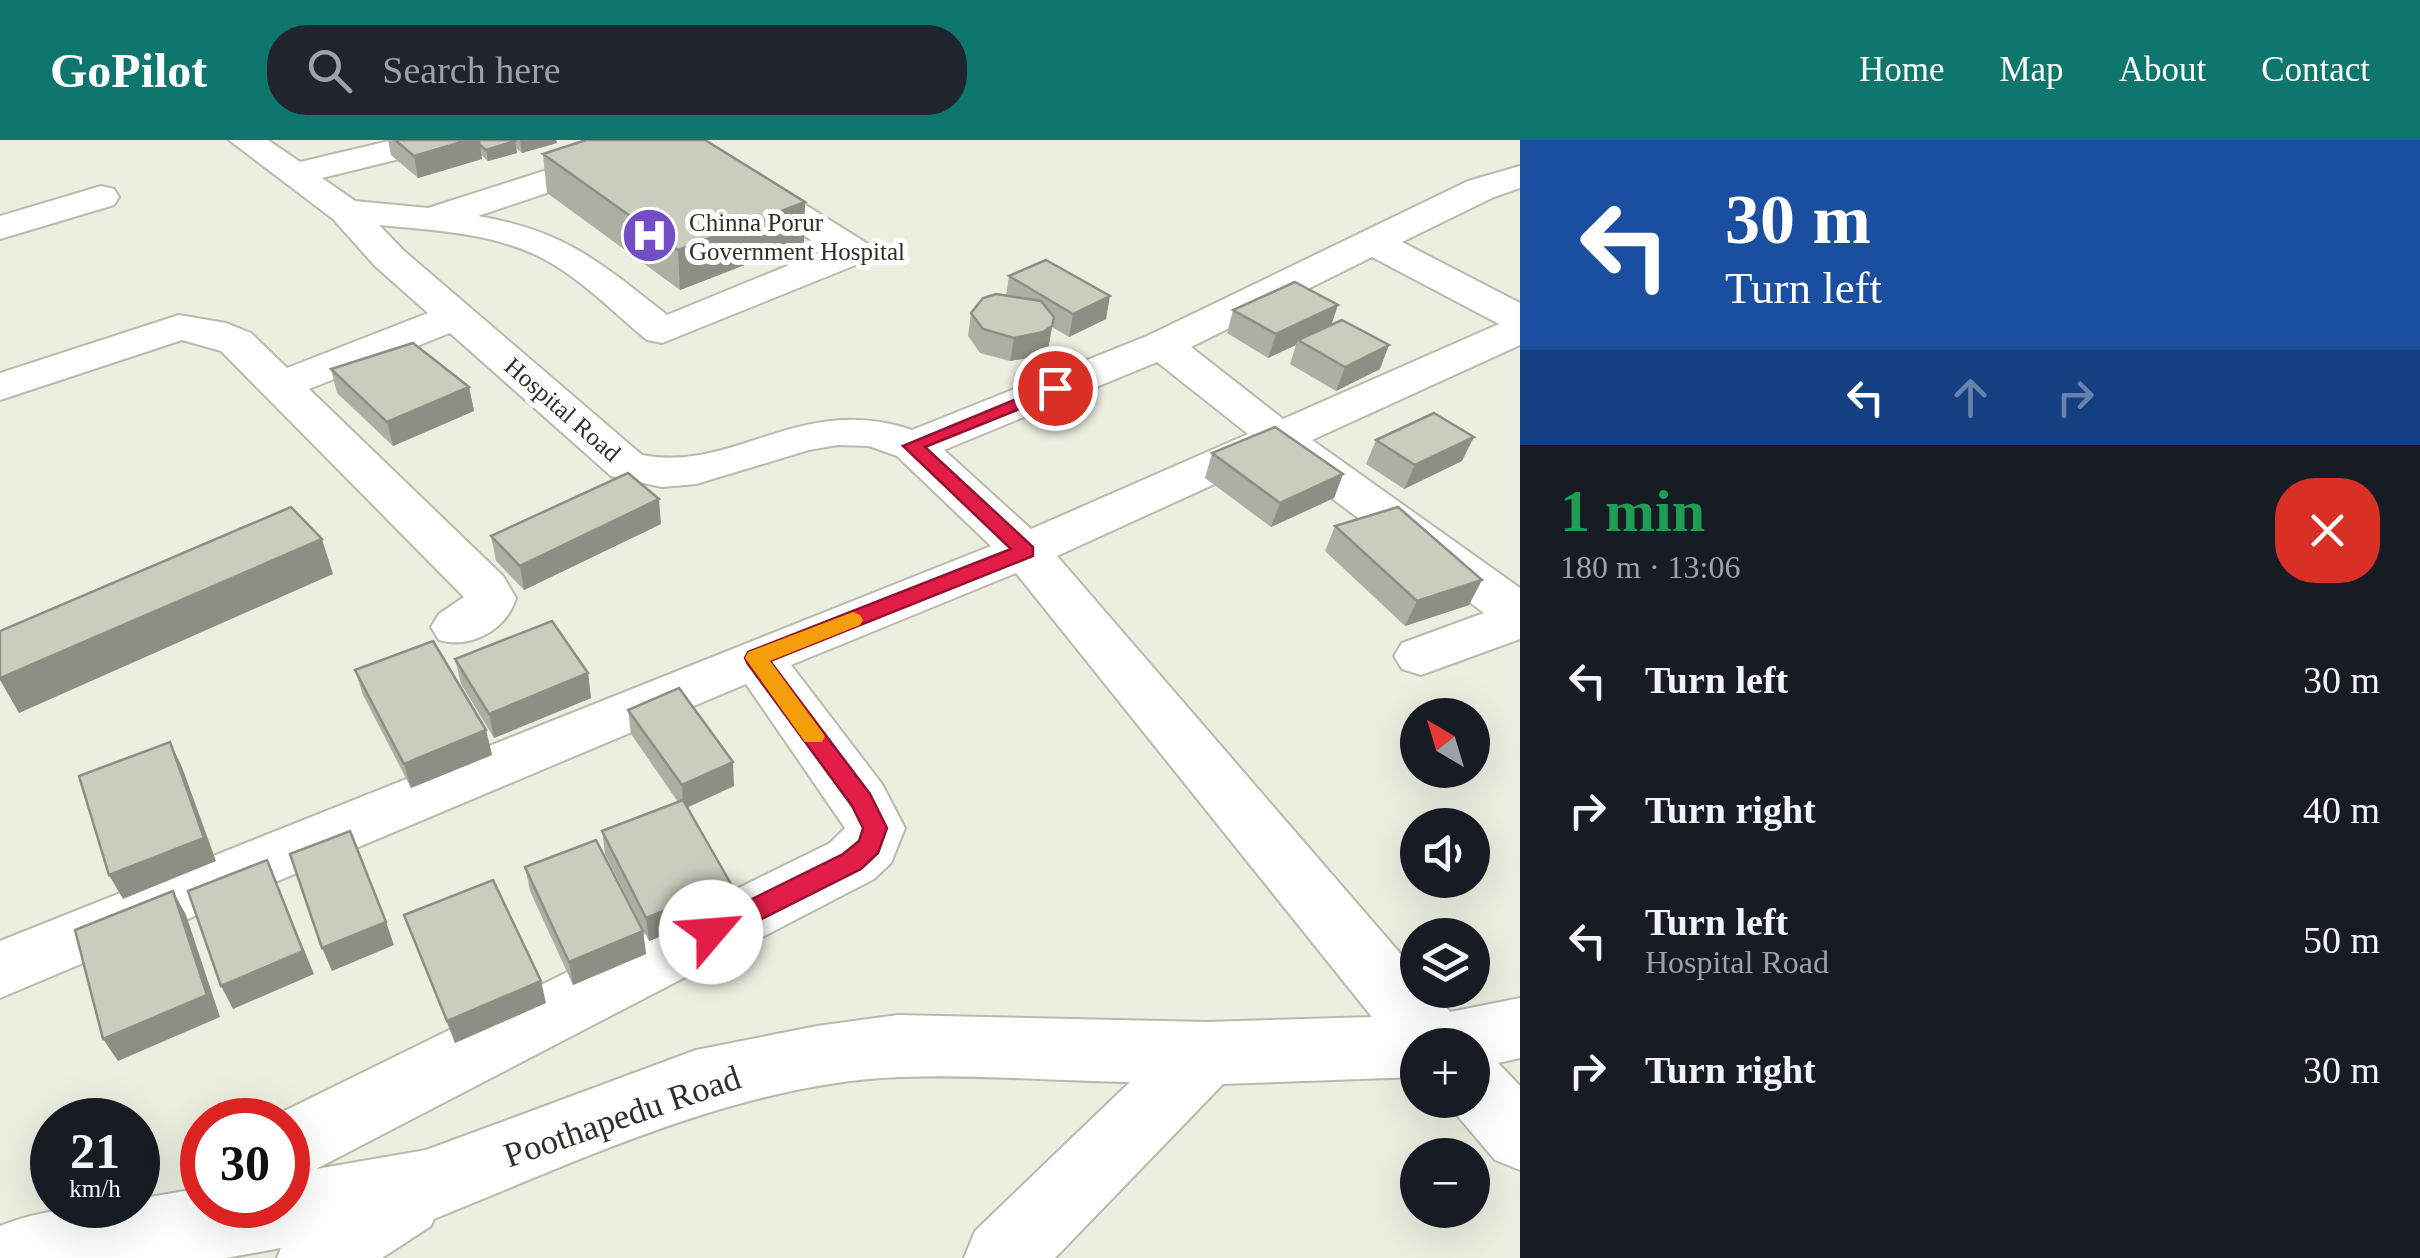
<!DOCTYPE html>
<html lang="en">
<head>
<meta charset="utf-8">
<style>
	body { margin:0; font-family:Georgia,serif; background:#20242c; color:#f1f3f6; height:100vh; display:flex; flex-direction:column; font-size:38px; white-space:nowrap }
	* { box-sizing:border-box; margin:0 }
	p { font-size:32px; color:#9ea1a6 }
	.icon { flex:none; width:55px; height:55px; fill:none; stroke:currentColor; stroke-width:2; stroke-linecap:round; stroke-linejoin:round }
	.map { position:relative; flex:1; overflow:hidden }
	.details { display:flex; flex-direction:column; background:#171b24; width:900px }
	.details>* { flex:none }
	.top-card { background:#1a4fa0; color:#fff; overflow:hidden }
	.needle { width:65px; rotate:322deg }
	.buttons { position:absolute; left:1400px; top:558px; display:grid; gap:20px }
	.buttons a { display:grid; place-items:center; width:90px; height:90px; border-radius:50%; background:#171b24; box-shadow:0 10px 40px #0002; font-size:50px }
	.speed { position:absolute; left:30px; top:958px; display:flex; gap:20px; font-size:50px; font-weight:700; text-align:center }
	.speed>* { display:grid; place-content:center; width:130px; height:130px; border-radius:50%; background:#171b24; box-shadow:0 10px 40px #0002; line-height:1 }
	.speed small { font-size:25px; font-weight:400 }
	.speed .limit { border:15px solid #d22; background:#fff; color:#111 }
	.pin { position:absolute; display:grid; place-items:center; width:85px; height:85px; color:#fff; margin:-42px; border:5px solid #fff; border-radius:50%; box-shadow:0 2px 10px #0007 }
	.me { position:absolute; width:110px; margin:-55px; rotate:63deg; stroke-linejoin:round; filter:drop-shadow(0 0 8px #0008) }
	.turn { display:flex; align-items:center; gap:35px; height:210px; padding:0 40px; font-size:45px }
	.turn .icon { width:130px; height:130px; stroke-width:2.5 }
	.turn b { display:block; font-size:70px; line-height:85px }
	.lanes { display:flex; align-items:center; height:95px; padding:0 40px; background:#0003; justify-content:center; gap:50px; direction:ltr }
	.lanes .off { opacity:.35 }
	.round { display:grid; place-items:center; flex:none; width:105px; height:105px; border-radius:40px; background:#20242c }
	.overview { display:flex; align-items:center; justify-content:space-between; height:170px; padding:0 40px }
	h1 { font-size:60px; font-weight:800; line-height:75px; color:#1e9e55 }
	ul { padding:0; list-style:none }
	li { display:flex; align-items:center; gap:30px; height:130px; padding:0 40px }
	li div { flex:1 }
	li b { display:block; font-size:38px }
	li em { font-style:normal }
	header { display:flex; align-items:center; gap:60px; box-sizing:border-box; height:140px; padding:0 50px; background:#0f766e; color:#fff }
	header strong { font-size:48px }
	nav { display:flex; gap:55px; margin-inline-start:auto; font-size:35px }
	.search { width:700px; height:90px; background:#20242c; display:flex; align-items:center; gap:25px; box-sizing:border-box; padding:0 35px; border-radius:40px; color:#9ea1a6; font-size:38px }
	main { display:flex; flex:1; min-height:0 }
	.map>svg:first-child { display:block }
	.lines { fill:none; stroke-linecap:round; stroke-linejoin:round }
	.minor-casing { stroke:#b8baac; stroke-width:4 }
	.minor { fill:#fff; fill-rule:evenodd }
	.wall { fill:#aeafa3 }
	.shaded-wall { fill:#8d8f85 }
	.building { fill:#caccbe; stroke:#8d8f85; stroke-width:2.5 }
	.route { fill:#e11d48; stroke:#92132f; stroke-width:2.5 }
	.slow { fill:#f59e0b }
	.labels { text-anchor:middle; stroke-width:10; stroke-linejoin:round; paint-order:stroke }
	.far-poi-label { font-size:25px; fill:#2f302a; stroke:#fff; text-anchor:start }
	.far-street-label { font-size:25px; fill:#2f302a; stroke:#fff }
	.near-street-label { font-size:35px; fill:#2f302a; stroke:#fff }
</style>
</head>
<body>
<header>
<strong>GoPilot</strong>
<div class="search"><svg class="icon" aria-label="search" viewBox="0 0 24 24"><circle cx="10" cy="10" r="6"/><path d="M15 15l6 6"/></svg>Search here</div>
<nav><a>Home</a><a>Map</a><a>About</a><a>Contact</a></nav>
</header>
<main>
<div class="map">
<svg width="1520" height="1118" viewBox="0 0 1520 1118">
	<rect width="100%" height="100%" fill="#eceee0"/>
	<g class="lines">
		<defs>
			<path id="minor" d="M229,0H268L300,22L393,0H453L448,7L322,38L355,61L428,68L606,11L618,8L630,11L635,18L630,25L478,76C565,91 600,122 667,175L826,110L729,46L723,39L729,32L741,28L753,32L868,104L874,112L868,120L662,203L647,200C614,173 583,140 544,119C495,93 434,90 379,85L403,110L642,315C737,333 799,252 912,290L1147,196L1468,41L1520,26V48L1494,57L1402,102L1520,163V205L1312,300L1520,448V499L1421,535L1402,529L1394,516L1402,503L1484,473L1276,316L1057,416L1418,834V850H1431L1450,872L1520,858V918L1498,923L1520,946V1030L1495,1020L1444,960H1472V905H1418V937L1223,944L1055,1118H964L975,1091L1130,942C1054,941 976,934 900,937C740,943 581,1020 434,1079L431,1086L382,1118H277L281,1108L226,1118H0V1086C41,1069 93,1065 138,1065V1059L202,1048V1065H288V980H266L830,703L845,688L746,544L0,858V801L991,406L897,316L869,306L838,305L809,310L696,344L662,347L611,336L450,193L309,249L503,436L516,458C506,491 470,509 439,500L431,487L439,474L464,457L221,211L182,200L0,260V233L179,175L226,183L251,193L287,228L428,173L375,126L333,79ZM1372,117L1499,184L1283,279L1191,207ZM1157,222L1248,294L1031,389L944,310ZM1016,433L1372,877L1207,882L898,875L817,886L696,910L426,1010L316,1029L874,739L891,723L905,688L882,644L791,525Z
				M101,46L114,49L119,57L114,65L0,99V76Z"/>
		</defs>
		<!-- minor casing -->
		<use href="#minor" class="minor-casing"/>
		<!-- minor -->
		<use href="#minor" class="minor"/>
	</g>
	<!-- wall -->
	<path class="wall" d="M388,0H556L557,3L522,13L516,8L517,13L488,21L481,15L482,19L418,38L391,15Z
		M543,14L805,62L804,102L680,150L547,53Z
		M1009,136L1106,179L1069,197L1052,187L1048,209L1039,216L1010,221L980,213L968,196L971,173L1006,156Z
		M1338,165L1331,184L1380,229L1336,251L1290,224L1296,205L1268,218L1227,193L1233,170Z
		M331,229L469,247L474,271L393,306L337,253Z
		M1376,300L1462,321L1404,349L1366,324Z
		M1212,313L1343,334L1334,358L1271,387L1205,338Z
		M661,384L524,450L496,421L491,396Z
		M1335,386L1469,465L1405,486L1325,411Z
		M455,519L588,533L591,558L494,598L461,544Z
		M355,530L486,590L492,615L411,648L363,555Z
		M628,570L734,646L687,668L732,767L649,801L605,714L602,691L678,662L631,594Z
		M525,727L643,791L646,814L573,845L530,751Z
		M404,775L546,863L455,903Z"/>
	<!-- shaded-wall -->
	<path class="shaded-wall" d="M468,0H479L482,19L418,38L414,16Z
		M520,0H556L557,3L522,13Z
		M515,1L517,13L488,21L486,10Z
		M805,62L804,102L680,150L678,110Z
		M1110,156L1106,179L1069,197L1073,174Z
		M1338,165L1330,189L1298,200L1296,205L1268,218L1276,194Z
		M1054,177L1048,209L1039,216L1010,221L1014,198Z
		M1389,205L1380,229L1336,251L1345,227Z
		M469,247L474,271L393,306L387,282Z
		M1474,297L1462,321L1404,349L1415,325Z
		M1343,334L1334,358L1271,387L1280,363Z
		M659,359L661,384L524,450L520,426Z
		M322,399L333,434L19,573L0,540V538Z
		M1482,440L1469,465L1405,486L1417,461Z
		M588,533L591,558L494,598L489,574Z
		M486,590L492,615L411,648L404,624Z
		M170,602L182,627L216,721L123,759L109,735Z
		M733,622L734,646L683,669L682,645Z
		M267,720L314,834L233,869L221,846Z
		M731,744L732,767L649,801L646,778Z
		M173,751L186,775L220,877L118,921L103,899Z
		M386,782L394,805L332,831L322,808Z
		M643,791L646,814L573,845L569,822Z
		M541,841L546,863L455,903L447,881Z"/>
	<!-- building -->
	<path class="building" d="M395,0H468L414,16Z
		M479,0H513L515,1L486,10L479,4Z
		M586,0H705L805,62L678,110L543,14Z
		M1046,120L1110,156L1073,174L1009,136Z
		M1295,142L1338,165L1276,194L1233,170Z
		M996,154L1041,161L1054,177L1052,186L1043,192L1014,198L983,189L971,173L983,158Z
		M1342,180L1389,205L1345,227L1298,200Z
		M413,203L469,247L387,282L331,229Z
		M1434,273L1474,297L1415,325L1376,300Z
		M1275,287L1343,334L1280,363L1212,313Z
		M628,333L659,359L520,426L491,396Z
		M291,367L322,399L0,538V491Z
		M1398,367L1482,440L1417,461L1335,386Z
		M552,481L588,533L489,574L455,519Z
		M433,501L486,590L404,624L355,530Z
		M679,548L733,622L682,645L628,570Z
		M170,602L204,698L109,735L79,636Z
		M683,660L731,744L646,778L602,691Z
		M350,691L386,782L322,808L290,714Z
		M596,700L643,791L569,822L525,727Z
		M267,720L303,811L221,846L188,751Z
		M493,740L541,841L447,881L404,775Z
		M173,751L207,855L103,899L75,790Z"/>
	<!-- route -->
	<path class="route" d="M1055,243L1062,244V252L925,307L1033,407V416L770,521L870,654L887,688L878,713L861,729L720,800L711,803L702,800L698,792L702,784L843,714L859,701L863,688L852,666L748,524L745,518L748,512L1011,409L903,306Z"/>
	<!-- slow -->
	<path class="slow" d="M853,472L860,475L863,480L860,485L770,521L825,596L822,602H805L745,518L748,512Z"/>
	<!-- icons -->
	<defs>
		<symbol id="hospital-disc" viewBox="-11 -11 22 22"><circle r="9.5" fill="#724dc6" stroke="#fff"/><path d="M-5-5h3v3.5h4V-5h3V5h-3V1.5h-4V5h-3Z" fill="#fff"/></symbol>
	</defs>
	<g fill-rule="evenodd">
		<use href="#hospital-disc" x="618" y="64" width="63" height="63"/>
	</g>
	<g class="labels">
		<!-- far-poi labels -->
		<g class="far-poi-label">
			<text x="689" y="91">Chinna Porur<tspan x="689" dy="29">Government Hospital</tspan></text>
		</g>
		<!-- far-street labels -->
		<g class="far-street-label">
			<text transform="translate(563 269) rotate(41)" y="9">Hospital Road</text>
		</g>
		<!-- near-street labels -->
		<g class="near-street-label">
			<text transform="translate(622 976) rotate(-19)" y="12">Poothapedu Road</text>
		</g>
	</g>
</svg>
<div class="buttons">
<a><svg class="needle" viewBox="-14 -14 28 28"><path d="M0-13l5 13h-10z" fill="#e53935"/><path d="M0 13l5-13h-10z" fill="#9ea1a6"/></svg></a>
<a><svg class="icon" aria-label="sound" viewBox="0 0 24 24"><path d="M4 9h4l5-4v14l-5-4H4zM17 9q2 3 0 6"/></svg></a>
<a><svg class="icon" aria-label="layers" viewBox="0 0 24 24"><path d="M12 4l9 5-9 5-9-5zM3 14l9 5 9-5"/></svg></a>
<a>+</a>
<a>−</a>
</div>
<div class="speed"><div>21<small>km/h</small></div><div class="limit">30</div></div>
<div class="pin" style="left:1055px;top:248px;background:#d93025"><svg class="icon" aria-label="arrive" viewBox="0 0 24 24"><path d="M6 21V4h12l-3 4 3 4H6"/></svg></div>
<svg class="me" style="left:711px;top:792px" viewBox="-20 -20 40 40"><circle r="19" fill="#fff"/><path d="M0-13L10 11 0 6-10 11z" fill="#e11d48"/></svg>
</div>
<section class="details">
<div class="top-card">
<div class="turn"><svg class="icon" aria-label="left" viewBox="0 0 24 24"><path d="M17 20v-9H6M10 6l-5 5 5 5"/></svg><div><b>30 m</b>Turn left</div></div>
<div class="lanes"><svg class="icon" aria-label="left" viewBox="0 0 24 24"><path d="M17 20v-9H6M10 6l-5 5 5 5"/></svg><svg class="icon off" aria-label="ahead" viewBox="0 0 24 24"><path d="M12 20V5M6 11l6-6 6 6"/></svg><svg class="icon off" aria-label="right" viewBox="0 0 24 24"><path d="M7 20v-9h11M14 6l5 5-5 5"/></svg></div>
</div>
<div class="overview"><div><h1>1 min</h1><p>180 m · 13:06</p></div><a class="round" style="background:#d93025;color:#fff"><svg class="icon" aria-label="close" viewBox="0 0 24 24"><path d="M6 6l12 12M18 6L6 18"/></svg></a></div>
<ul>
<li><svg class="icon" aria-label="left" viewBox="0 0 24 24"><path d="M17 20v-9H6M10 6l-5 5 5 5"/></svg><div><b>Turn left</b></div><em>30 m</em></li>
<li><svg class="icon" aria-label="right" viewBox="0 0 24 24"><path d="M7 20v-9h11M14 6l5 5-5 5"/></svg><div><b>Turn right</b></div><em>40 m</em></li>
<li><svg class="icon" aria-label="left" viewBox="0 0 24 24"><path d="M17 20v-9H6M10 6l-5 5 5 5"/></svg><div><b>Turn left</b><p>Hospital Road</p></div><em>50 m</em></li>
<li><svg class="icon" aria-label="right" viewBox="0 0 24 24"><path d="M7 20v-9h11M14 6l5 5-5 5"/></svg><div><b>Turn right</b></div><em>30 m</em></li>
</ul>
</section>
</main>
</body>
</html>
